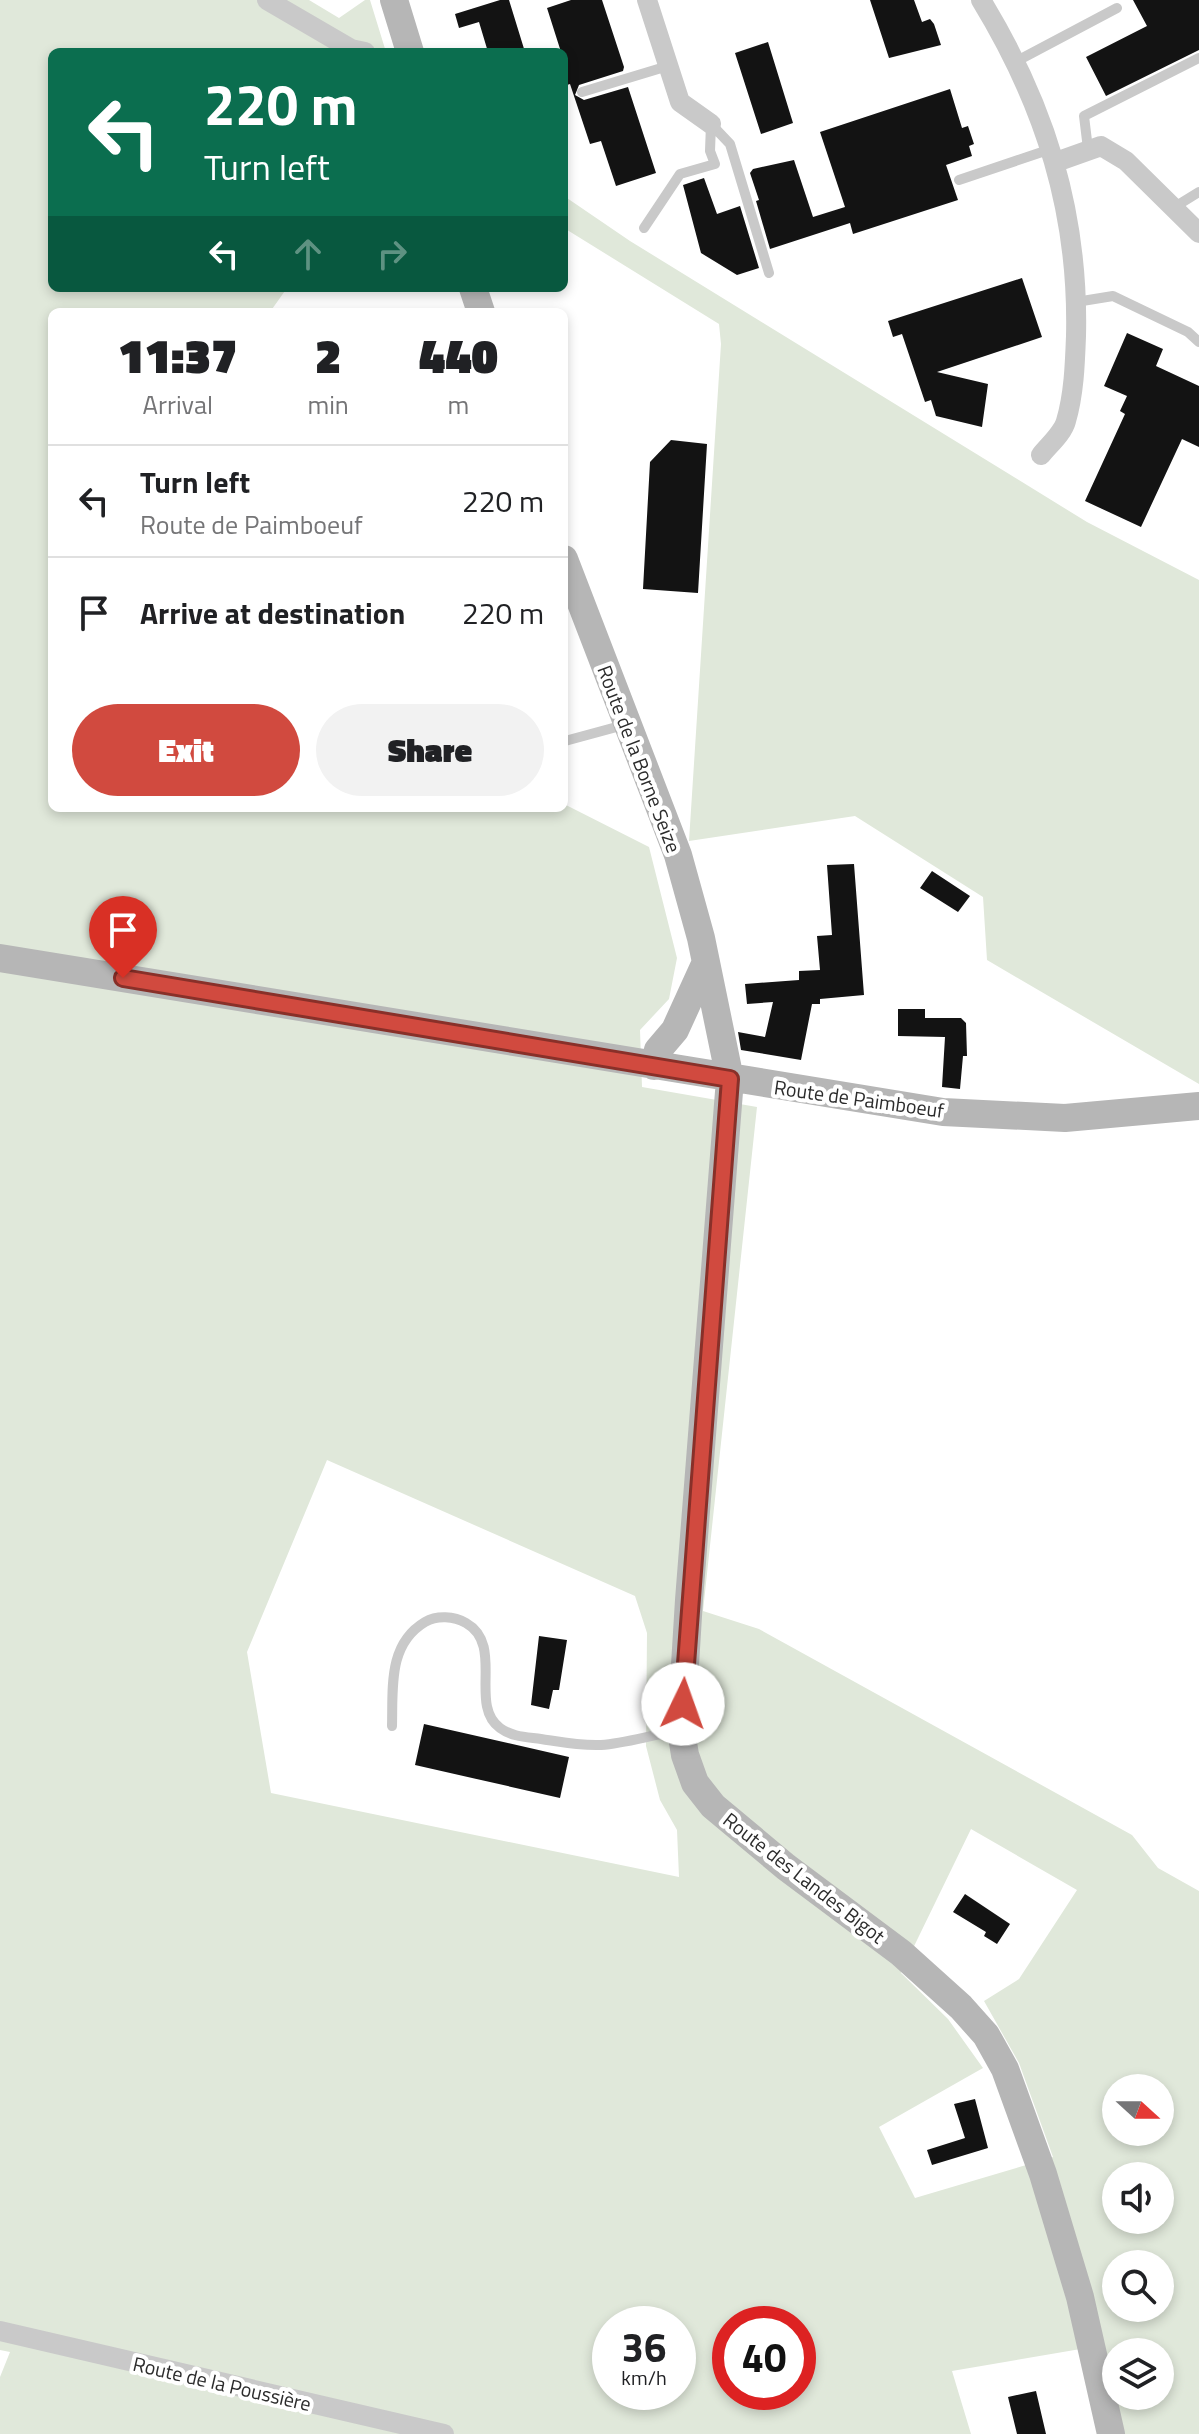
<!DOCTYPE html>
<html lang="en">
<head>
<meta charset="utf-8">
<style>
	body { margin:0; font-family:"Titillium Web",sans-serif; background:#f2f2f2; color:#202124; height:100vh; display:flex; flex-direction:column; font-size:30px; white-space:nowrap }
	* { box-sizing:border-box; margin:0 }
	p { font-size:26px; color:#757577 }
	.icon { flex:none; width:44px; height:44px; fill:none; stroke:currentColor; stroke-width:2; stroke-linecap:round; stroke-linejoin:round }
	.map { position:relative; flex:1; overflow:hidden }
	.sheet { position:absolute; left:48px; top:308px; width:520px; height:504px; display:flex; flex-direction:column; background:#fff; border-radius:12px; box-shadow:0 4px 12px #0003 }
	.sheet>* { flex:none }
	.guide { position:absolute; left:48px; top:48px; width:520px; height:244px; border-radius:12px; box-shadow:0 4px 12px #0003; background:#0b6e4f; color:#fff; overflow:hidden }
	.needle { width:52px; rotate:111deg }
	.fabs { position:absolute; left:1102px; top:2074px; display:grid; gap:16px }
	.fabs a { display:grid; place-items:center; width:72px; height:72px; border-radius:50%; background:#fff; box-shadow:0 4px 12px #0003; font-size:40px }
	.speed { position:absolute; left:592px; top:2306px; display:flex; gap:16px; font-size:40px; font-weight:700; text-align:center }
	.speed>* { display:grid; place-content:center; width:104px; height:104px; border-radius:50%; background:#fff; box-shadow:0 4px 12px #0003; line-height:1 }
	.speed small { font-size:20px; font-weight:400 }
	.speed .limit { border:12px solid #d22; background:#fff; color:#111 }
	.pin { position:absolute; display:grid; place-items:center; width:68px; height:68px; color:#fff; margin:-82px -34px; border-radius:50% 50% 50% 0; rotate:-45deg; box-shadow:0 0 8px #0007 }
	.pin .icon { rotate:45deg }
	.me { position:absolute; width:88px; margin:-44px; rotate:3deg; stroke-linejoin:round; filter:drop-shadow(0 0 6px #0008) }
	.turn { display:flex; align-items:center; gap:28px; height:168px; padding:0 24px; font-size:36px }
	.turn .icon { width:104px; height:104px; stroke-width:2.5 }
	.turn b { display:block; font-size:56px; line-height:68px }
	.lanes { display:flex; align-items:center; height:76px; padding:0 24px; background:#0003; justify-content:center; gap:40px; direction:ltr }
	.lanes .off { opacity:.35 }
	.eta { display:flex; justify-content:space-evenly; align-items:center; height:136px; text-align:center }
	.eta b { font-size:48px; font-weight:800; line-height:56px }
	.primary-button { display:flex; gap:16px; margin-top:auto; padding:16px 24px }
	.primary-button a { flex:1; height:92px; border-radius:48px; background:#d14a3f; color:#fff; font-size:32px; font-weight:800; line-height:92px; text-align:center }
	.primary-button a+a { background:#f2f2f2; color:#202124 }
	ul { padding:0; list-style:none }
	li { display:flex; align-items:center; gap:24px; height:112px; padding:0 24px; border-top:2px solid #e0e0e0 }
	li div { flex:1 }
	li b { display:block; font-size:30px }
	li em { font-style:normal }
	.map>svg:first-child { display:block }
	.green { fill:#e0e8da; fill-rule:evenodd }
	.building { fill:#131313 }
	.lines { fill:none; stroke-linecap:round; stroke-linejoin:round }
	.lane { stroke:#c9c9c9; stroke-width:10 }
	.street { stroke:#c9c9c9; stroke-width:20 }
	.secondary { stroke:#b6b6b6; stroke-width:28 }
	.route-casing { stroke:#883029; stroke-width:20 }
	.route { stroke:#d14a3f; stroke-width:14 }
	.labels { text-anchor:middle; stroke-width:8; stroke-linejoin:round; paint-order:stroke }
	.street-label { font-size:20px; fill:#2c2c2c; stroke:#fff }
</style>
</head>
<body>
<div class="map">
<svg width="1199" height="2434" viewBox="0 0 1199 2434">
	<rect width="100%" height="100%" fill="#fff"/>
	<!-- green -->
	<path class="green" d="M0,0H309L339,18L365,0H370L386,52H52V288H287L270,312H52V808H564V804L649,847L677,958L669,999L640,1030L642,1087L757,1107L703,1611L759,1629L1132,1835L1158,1868L1199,1891V2434H1118L1104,2345L952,2371L971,2434H0V2377L10,2352L0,2350ZM327,1460L635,1596L647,1633L646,1746L660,1800L677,1830L679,1877L271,1793L247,1652ZM971,1829L1077,1890L1019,1979L984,2001L1019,2063L1053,2157L915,2198L879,2127L983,2068L948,2019L901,1973ZM1116,2088H1160V2132H1116ZM1116,2176H1160V2220H1116ZM1116,2264H1160V2308H1116ZM610,2324H678V2392H610ZM730,2324H798V2392H730ZM1116,2352H1160V2396H1116Z
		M564,196L630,241L1087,522L1199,580V1084L987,960L983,897L855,816L689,841L721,344L719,324L564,228Z"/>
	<!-- building -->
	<path class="building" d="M500,0H509L525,52H488L479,22L459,28L455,14Z
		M571,0H602L624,67L623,71L579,85L575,95L584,100L628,87L656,173L616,186L601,141L590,144L570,84L564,86V52H561L547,8Z
		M870,0H914L922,22L930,19L934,24L941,45L889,58Z
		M1133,0H1199V50L1106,96L1086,57L1147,26Z
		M768,42L793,123L761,134L735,53Z
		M950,89L962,128L968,126L974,144L969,146L972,156L946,165L958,200L853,234L850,223L770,249L756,201L759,200L750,173L753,169L794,160L813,217L845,207L820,132Z
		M704,178L717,214L740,206L759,268L737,275L701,253L683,185Z
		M1022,278L1042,337L937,372L988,384L982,427L936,416L931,400L925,402L902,334L893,337L888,321Z
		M1127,333L1163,349L1156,366L1199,386V447L1182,439L1141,527L1085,501L1125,414L1120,411L1127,396L1104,386Z
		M671,440L707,444L698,593L643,589L650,462Z
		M854,864L864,995L820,999V1004H812L801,1060L741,1050L738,1032L765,1037L773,1002L747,1004L745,984L799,980V971L820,970L817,936L832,935L827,865Z
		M932,871L970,896L958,912L920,888Z
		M898,1009H925V1018H961L966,1023L967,1056H963L960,1089L942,1087L945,1037L898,1036Z
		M539,1636L567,1640L559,1690H553L549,1709L531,1705Z
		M424,1724L569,1757L560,1798L415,1765Z
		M965,1894L1010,1924L997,1944L984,1936L986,1932L953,1912Z
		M975,2099L988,2148L932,2165L927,2150L965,2138L954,2104Z
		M1036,2391L1046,2434H1017L1008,2397Z"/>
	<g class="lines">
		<!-- lane -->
		<path class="lane" d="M1015,62L1117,8
			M582,92L668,66
			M711,124L730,144L769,273
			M1088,149L1084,116L1199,58
			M959,180L1051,149
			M1173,208L1199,192
			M644,228L680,174L715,164L710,151L711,124
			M1076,302L1113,296L1188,332L1199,342
			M565,741L624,725
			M392,1726C393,1687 388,1644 425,1622C437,1615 454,1616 466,1623C505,1645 468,1705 500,1728C512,1737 527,1737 541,1739C561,1742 581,1746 601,1745C627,1743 654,1734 679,1731"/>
		<!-- street -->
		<path class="street" d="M267,0L351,49L365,52
			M647,0L680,102L711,124
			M981,0C1045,105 1079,212 1076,336C1075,363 1074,394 1066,421C1063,433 1049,445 1041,455
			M1056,162L1101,146L1126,161L1199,233
			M0,2331L444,2434"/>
		<!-- secondary -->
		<path class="secondary" d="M394,0L410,52
			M473,288L481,312
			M564,559L678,855L701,938L730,1079L689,1600L681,1730L685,1755L695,1783L713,1806L786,1867L901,1953L961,2007L986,2035L1005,2069L1043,2174L1080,2297L1111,2434
			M0,958L943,1112L1065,1118L1199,1106
			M654,1066L658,1050L675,1030L706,962"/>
	</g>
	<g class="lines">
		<defs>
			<path id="route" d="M123,978L730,1079L683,1704"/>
		</defs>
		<!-- route casing -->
		<use href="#route" class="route-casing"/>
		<!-- route -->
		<use href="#route" class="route"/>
	</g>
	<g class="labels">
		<!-- street labels -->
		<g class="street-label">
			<text transform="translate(639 759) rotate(69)" y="7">Route de la Borne Seize</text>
			<text transform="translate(859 1099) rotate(8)" y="7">Route de Paimboeuf</text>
			<text transform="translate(804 1878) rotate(38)" y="7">Route des Landes Bigot</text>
			<text transform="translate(222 2384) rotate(13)" y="7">Route de la Poussière</text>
		</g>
	</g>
</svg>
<div class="fabs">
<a><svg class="needle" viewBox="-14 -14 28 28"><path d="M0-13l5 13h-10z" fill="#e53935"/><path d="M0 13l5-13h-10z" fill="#757577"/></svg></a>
<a><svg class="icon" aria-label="sound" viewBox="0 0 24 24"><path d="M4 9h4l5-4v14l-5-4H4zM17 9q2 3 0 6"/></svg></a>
<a><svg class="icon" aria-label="search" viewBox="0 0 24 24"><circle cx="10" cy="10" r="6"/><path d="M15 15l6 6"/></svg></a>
<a><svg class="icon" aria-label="layers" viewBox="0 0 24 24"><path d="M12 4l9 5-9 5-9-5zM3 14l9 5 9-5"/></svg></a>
</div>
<div class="speed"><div>36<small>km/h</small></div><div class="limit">40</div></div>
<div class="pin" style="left:123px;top:978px;background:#d93025"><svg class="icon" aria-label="arrive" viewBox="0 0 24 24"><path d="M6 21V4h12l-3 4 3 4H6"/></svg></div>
<svg class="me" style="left:683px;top:1704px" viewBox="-20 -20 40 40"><circle r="19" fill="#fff"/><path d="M0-13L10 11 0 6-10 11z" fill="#d14a3f"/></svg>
<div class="guide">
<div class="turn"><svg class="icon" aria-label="left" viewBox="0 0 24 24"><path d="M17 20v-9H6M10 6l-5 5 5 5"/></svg><div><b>220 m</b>Turn left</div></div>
<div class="lanes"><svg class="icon" aria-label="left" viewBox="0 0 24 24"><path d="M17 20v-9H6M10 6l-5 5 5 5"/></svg><svg class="icon off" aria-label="ahead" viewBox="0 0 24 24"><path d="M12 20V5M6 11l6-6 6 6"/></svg><svg class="icon off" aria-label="right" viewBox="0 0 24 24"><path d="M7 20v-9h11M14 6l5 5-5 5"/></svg></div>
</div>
<section class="sheet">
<div class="eta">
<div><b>11:37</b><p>Arrival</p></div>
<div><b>2</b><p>min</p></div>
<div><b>440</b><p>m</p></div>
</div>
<ul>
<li><svg class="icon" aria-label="left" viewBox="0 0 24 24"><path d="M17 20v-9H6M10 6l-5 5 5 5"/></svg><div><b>Turn left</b><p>Route de Paimboeuf</p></div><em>220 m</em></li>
<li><svg class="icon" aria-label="arrive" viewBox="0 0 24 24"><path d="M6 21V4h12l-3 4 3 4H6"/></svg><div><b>Arrive at destination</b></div><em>220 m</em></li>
</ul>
<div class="primary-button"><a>Exit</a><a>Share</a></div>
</section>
</div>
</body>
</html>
